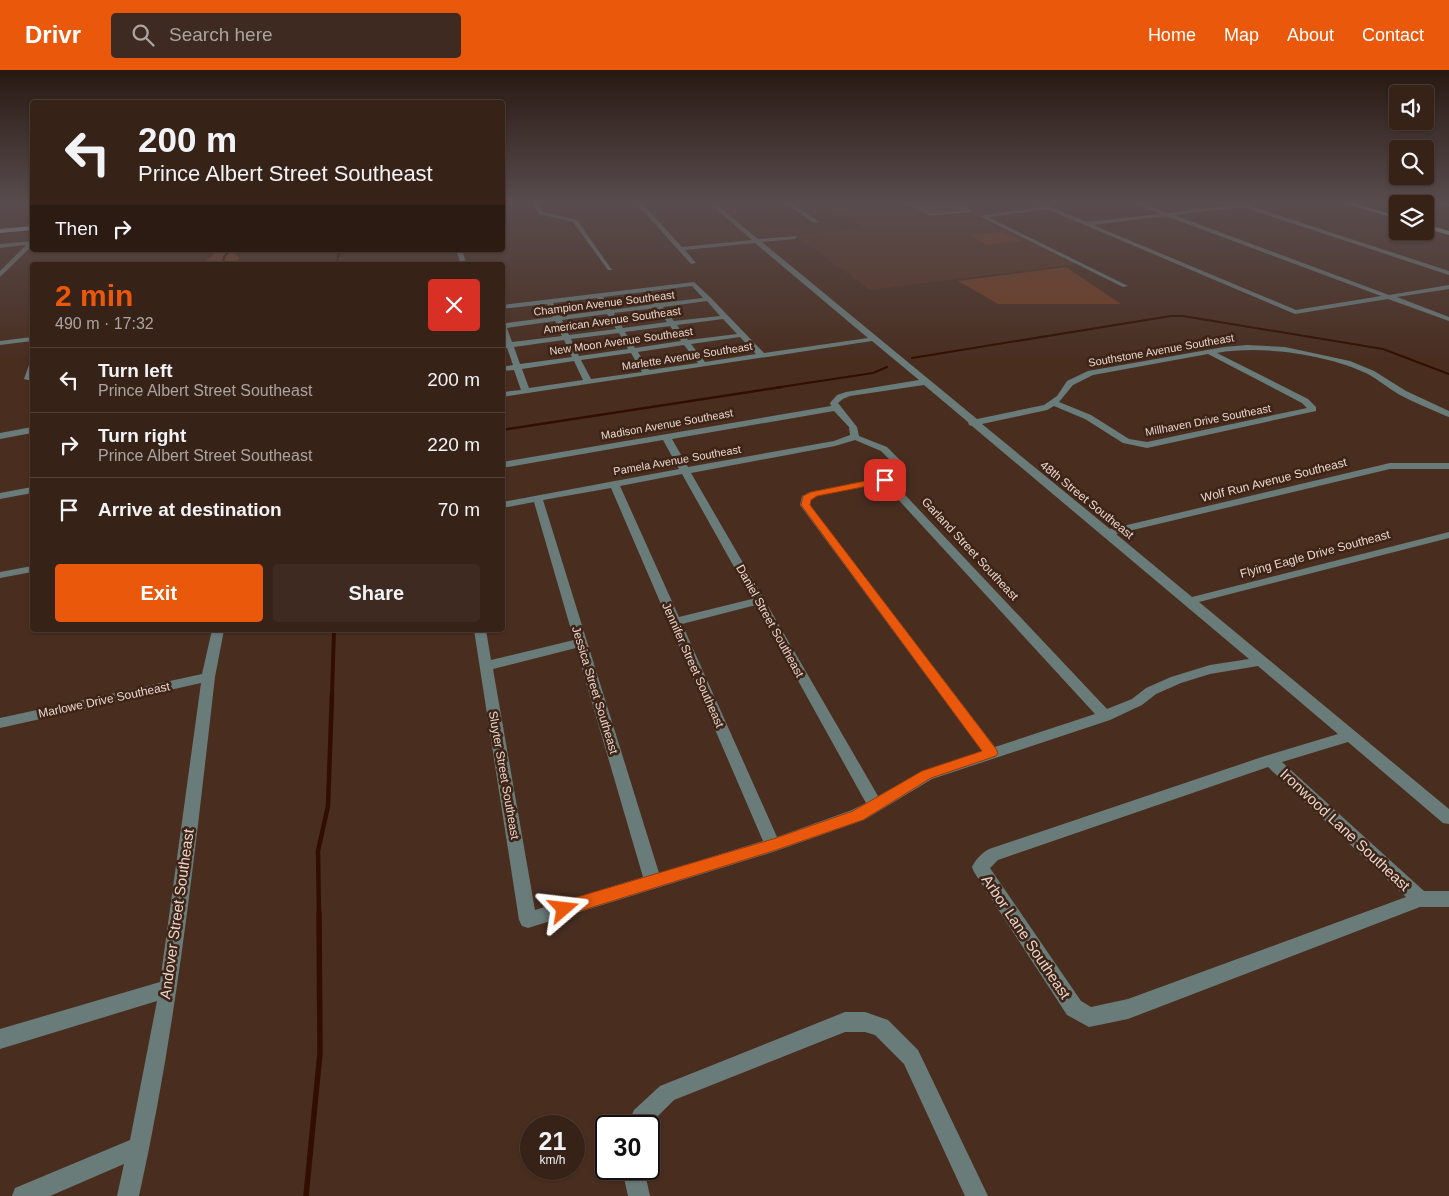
<!DOCTYPE html>
<html lang="en">
<head>
<meta charset="utf-8">
<style>
	body { margin:0; font-family:Helvetica,sans-serif; background:#3e2a21; color:#f1f3f6; height:100vh; display:flex; flex-direction:column; font-size:19px; white-space:nowrap }
	* { box-sizing:border-box; margin:0 }
	p { font-size:16px; color:#aaa4a2 }
	.icon { flex:none; width:28px; height:28px; fill:none; stroke:currentColor; stroke-width:2; stroke-linecap:round; stroke-linejoin:round }
	.map { position:relative; flex:1; overflow:hidden }
	.panel { position:absolute; left:30px; top:192px; width:475px; height:370px; display:flex; flex-direction:column; background:#372218; border-radius:5px; box-shadow:0 1px 4px #0004,0 0 0 1px #513f37 }
	.panel>* { flex:none }
	.banner { position:absolute; left:30px; top:30px; width:475px; height:152px; border-radius:5px; box-shadow:0 1px 4px #0004,0 0 0 1px #513f37; background:#372218; color:#f1f3f6; overflow:hidden }
	.fabs { position:absolute; left:1389px; top:15px; display:grid; gap:10px }
	.fabs a { display:grid; place-items:center; width:45px; height:45px; border-radius:5px; background:#372218; box-shadow:0 1px 4px #0004,0 0 0 1px #513f37; font-size:25px }
	.speed { position:absolute; left:520px; top:1045px; display:flex; gap:10px; font-size:25px; font-weight:700; text-align:center }
	.speed>* { display:grid; place-content:center; width:65px; height:65px; border-radius:50%; background:#372218; box-shadow:0 1px 4px #0004,0 0 0 1px #513f37; line-height:1 }
	.speed small { font-size:12px; font-weight:400 }
	.speed .limit { border:2px solid #111; border-radius:8px; background:#fff; color:#111 }
	.pin { position:absolute; display:grid; place-items:center; width:42px; height:42px; color:#fff; margin:-21px; border-radius:10px; box-shadow:0 2px 8px #0006 }
	.me { position:absolute; width:55px; margin:-28px; rotate:73deg; stroke-linejoin:round; filter:drop-shadow(0 0 4px #0008) }
	.turn { display:flex; align-items:center; gap:18px; height:105px; padding:0 25px; font-size:22px }
	.turn .icon { width:65px; height:65px; stroke-width:2.5 }
	.turn b { display:block; font-size:35px; line-height:42px }
	.then { display:flex; align-items:center; height:48px; padding:0 25px; background:#0003; gap:10px; font-size:19px }
	.round { display:grid; place-items:center; flex:none; width:52px; height:52px; border-radius:5px; background:#3e2a21 }
	.summary { display:flex; align-items:center; justify-content:space-between; height:85px; padding:0 25px }
	h1 { font-size:30px; font-weight:700; line-height:38px; color:#ea580c }
	.action { display:flex; gap:10px; margin-top:auto; padding:10px 25px }
	.action a { flex:1; height:58px; border-radius:5px; background:#ea580c; color:#fff; font-size:20px; font-weight:700; line-height:58px; text-align:center }
	.action a+a { background:#3e2a21; color:#f1f3f6 }
	ul { padding:0; list-style:none }
	li { display:flex; align-items:center; gap:15px; height:65px; padding:0 25px; border-top:1px solid #513f37 }
	li div { flex:1 }
	li b { display:block; font-size:19px }
	li em { font-style:normal }
	header { display:flex; align-items:center; gap:30px; box-sizing:border-box; height:70px; padding:0 25px; background:#ea580c; color:#fff }
	header strong { font-size:24px }
	nav { display:flex; gap:28px; margin-inline-start:auto; font-size:18px }
	.search { width:350px; height:45px; background:#3e2a21; display:flex; align-items:center; gap:12px; box-sizing:border-box; padding:0 18px; border-radius:5px; color:#aaa4a2; font-size:19px }
	.map>svg:first-child { display:block }
	.built { fill:#563423 }
	.green { fill:#733d20 }
	.lines { fill:none; stroke-linecap:round; stroke-linejoin:round }
	.stream-far4 { stroke:#320e00; stroke-width:2 }
	.stream-far3 { stroke:#320e00; stroke-width:2.5 }
	.stream-far2 { stroke:#320e00; stroke-width:4 }
	.stream-far1 { stroke:#320e00; stroke-width:4.5 }
	.stream { stroke:#320e00; stroke-width:5.5 }
	.building { fill:#765748; stroke:#c3a090 }
	.minor { fill:#6a7c7a; fill-rule:evenodd }
	.major { fill:#9cc1be; fill-rule:evenodd }
	.route { fill:#ea580c; stroke:#983908 }
	.labels { text-anchor:middle; stroke-width:5; stroke-linejoin:round; paint-order:stroke }
	.far-street-label { font-size:11px; fill:#e8d6ce; stroke:#3e2416 }
	.street-label { font-size:12px; fill:#e8d6ce; stroke:#3e2416 }
	.near-street-label { font-size:15px; fill:#e8d6ce; stroke:#3e2416 }
</style>
</head>
<body>
<header>
<strong>Drivr</strong>
<div class="search"><svg class="icon" aria-label="search" viewBox="0 0 24 24"><circle cx="10" cy="10" r="6"/><path d="M15 15l6 6"/></svg>Search here</div>
<nav><a>Home</a><a>Map</a><a>About</a><a>Contact</a></nav>
</header>
<div class="map">
<svg width="1449" height="1126" viewBox="0 0 1449 1126">
	<rect width="100%" height="100%" fill="#492e20"/>
	<!-- built -->
	<path class="built" d="M822,132H995L1015,141L976,146L1077,194L870,220L795,165L865,158Z"/>
	<!-- green -->
	<path class="green" d="M1001,162L1023,171L987,175L969,165Z
		M219,180H243L234,184L239,187L235,195H201Z
		M1066,197L1121,234H998L958,211Z"/>
	<g class="lines">
		<!-- stream-far4 -->
		<path class="stream-far4" d="M336,180L339,184L336,195
			M223,195L224,187L230,180
			M912,288L1171,246H1183L1383,279L1449,304
			M774,318L873,303L887,297"/>
		<!-- stream-far3 -->
		<path class="stream-far3" d="M502,360L782,317"/>
		<!-- stream-far2 -->
		<path class="stream-far2" d="M332,624L334,560"/>
		<!-- stream-far1 -->
		<path class="stream-far1" d="M319,844L318,781L328,736L332,623"/>
		<!-- stream -->
		<path class="stream" d="M306,1126L320,983L319,843"/>
	</g>
	<!-- building -->
	<path class="building" d="M906,132H952L971,141L931,145Z"/>
	<g class="lines">
		<!-- minor -->
		<path class="minor" d="M531,132H535L543,142L577,150L612,200H608L573,152L539,144Z
			M635,132H641L682,177L752,170L708,132H734L717,135L758,169L797,166L795,169L762,172L977,349L1044,335L1057,326L1067,311L1088,301L1224,277L1247,275L1285,277L1350,291L1374,301L1406,321L1449,341V347L1446,346C1431,339 1415,333 1400,325C1389,319 1379,310 1368,304C1327,284 1261,275 1217,283L1308,329L1316,337V341L1147,378L1123,373L1085,349L1054,336L1047,340L982,354L1110,459L1390,393H1449V399H1390L1116,464L1192,527L1449,462V468L1199,532L1449,739V754L1443,753L1348,672L1282,692L1424,821H1449V837H1420L1128,949L1089,957L1067,945L974,802L972,797C976,789 983,781 992,778L1265,686L1338,664L1258,596L1210,604L1181,613L1156,624L1142,635L1110,650L932,709L864,750L773,782L528,858L522,856L519,850L474,560H486L491,590L574,570L534,432L502,438V432L679,399L663,370L502,398V392L831,336L830,333L837,325L846,322L919,310L872,271L502,327V322L521,320L514,300L502,301V297L513,295L507,278H502V274L505,273L502,266V252L505,253L553,247L547,234L502,239V235L694,212L711,228L764,283L868,268L755,173L685,180L696,193L691,194ZM692,216L703,228L660,233L655,229L652,231L654,234L611,240L603,227ZM597,228L605,240L560,246L553,233ZM707,231L720,246L674,251L663,237ZM657,238L667,252L623,258L614,243ZM607,244L616,259L569,265L562,250ZM723,249L737,264L688,270L677,255ZM555,251L562,266L512,272L507,258ZM670,256L681,271L635,278L625,262ZM619,263L628,279L579,286L571,269ZM740,267L756,284L705,292L691,274ZM564,270L572,287L520,294L514,277ZM684,275L698,293L649,300L638,282ZM631,283L642,302L591,309L581,290ZM1208,284L1302,333L1307,338L1147,372L1129,369L1091,345L1059,332L1073,315L1093,305ZM574,291L583,310L529,318L522,299ZM924,315L968,352L969,355L972,356L1249,589L1210,595L1171,607L1146,618L1132,629L1107,639L891,410L901,401L902,392L887,377L859,366L857,357L838,333L843,329L850,326ZM834,341L849,357L850,365L834,371L688,397L672,369ZM855,370L881,381L892,392L891,400L882,408L810,422L802,426L800,435L982,681L922,701L878,726L691,403L835,376ZM682,404L752,529L679,547L620,416ZM883,413L1095,644L995,677L810,435L811,430L817,426ZM611,418L763,771L659,803L543,430ZM756,535L866,733L852,740L777,767L682,554ZM576,578L643,807L535,840L493,599ZM1268,697L1406,827L1128,929L1091,937L1081,931L990,798L998,790Z
			M784,132H790L819,152L814,153Z
			M1032,132H1038L1087,152L1160,144L1131,132H1137L1167,143L1236,135L1230,132L1243,134L1275,132L1250,136L1449,201V205L1243,137L1174,145L1389,225L1449,215V219L1397,227L1449,247V251L1388,229L1295,244L1047,139L988,147L1128,216L1123,217L979,146L1042,137ZM1166,146L1381,226L1296,240L1093,155Z
			M1434,132L1449,133V137L1435,133Z
			M32,171V176L0,207V201L26,175L0,178V174Z
			M456,180H462L467,195H461Z
			M32,267V271L0,275V271Z
			M29,295H32V311L24,309Z
			M32,357V363L0,369V363Z
			M32,417V423L0,429V423Z
			M32,496V502L0,508V502Z
			M212,560H224L215,607C195,781 177,955 139,1126H117L124,1094L50,1126H12L15,1118L130,1070L157,931L0,979V959L160,912L201,613L0,658V648L202,604Z
			M845,942H865L888,950L918,980L988,1126H965L904,994L875,965L865,962H845L674,1030L648,1056H627L634,1040L660,1016Z
			M622,1099H644L650,1126H628Z"/>
		<!-- major -->
		<path class="major" d="M1340,132H1348L1398,146V149Z
			M1425,154L1449,161V165L1425,158Z
			M32,156V160L0,163V159Z"/>
	</g>
	<!-- sky -->
	<linearGradient id="sky" x2="0" y2="1"><stop stop-color="#281912"/><stop offset="0.46" stop-color="#594c4e"/><stop offset="1" stop-color="#594c4e" stop-opacity="0"/></linearGradient>
	<rect width="1449" height="289" fill="url(#sky)"/>
	<!-- route -->
	<path class="route" d="M885,407L889,410L888,412L817,426L811,430L810,435L996,679L998,683L996,686L931,708L863,750L773,781L564,846L558,844L556,839L558,834L564,831L773,769L853,741L922,701L982,681L801,435L803,426L811,422Z"/>
	<g class="labels">
		<!-- far-street labels -->
		<g class="far-street-label">
			<text transform="translate(604 233) rotate(-7)" y="4">Champion Avenue Southeast</text>
			<text transform="translate(612 250) rotate(-8)" y="4">American Avenue Southeast</text>
			<text transform="translate(621 271) rotate(-8)" y="4">New Moon Avenue Southeast</text>
			<text transform="translate(1161 280) rotate(-10)" y="4">Southstone Avenue Southeast</text>
			<text transform="translate(687 286) rotate(-9)" y="4">Marlette Avenue Southeast</text>
			<text transform="translate(1208 350) rotate(-11)" y="4">Millhaven Drive Southeast</text>
			<text transform="translate(667 354) rotate(-10)" y="4">Madison Avenue Southeast</text>
			<text transform="translate(677 390) rotate(-10)" y="4">Pamela Avenue Southeast</text>
		</g>
		<!-- street labels -->
		<g class="street-label">
			<text transform="translate(1274 410) rotate(-14)" y="4">Wolf Run Avenue Southeast</text>
			<text transform="translate(1087 430) rotate(39)" y="4">48th Street Southeast</text>
			<text transform="translate(970 479) rotate(47)" y="4">Garland Street Southeast</text>
			<text transform="translate(1315 484) rotate(-15)" y="4">Flying Eagle Drive Southeast</text>
			<text transform="translate(770 551) rotate(61)" y="4">Daniel Street Southeast</text>
			<text transform="translate(693 595) rotate(66)" y="4">Jennifer Street Southeast</text>
			<text transform="translate(595 620) rotate(73)" y="4">Jessica Street Southeast</text>
			<text transform="translate(104 630) rotate(-12)" y="4">Marlowe Drive Southeast</text>
			<text transform="translate(504 705) rotate(80)" y="4">Sluyter Street Southeast</text>
		</g>
		<!-- near-street labels -->
		<g class="near-street-label">
			<text transform="translate(1345 760) rotate(43)" y="5">Ironwood Lane Southeast</text>
			<text transform="translate(177 844) rotate(-82)" y="5">Andover Street Southeast</text>
			<text transform="translate(1026 867) rotate(56)" y="5">Arbor Lane Southeast</text>
		</g>
	</g>
</svg>
<div class="fabs">
<a><svg class="icon" aria-label="sound" viewBox="0 0 24 24"><path d="M4 9h4l5-4v14l-5-4H4zM17 9q2 3 0 6"/></svg></a>
<a><svg class="icon" aria-label="search" viewBox="0 0 24 24"><circle cx="10" cy="10" r="6"/><path d="M15 15l6 6"/></svg></a>
<a><svg class="icon" aria-label="layers" viewBox="0 0 24 24"><path d="M12 4l9 5-9 5-9-5zM3 14l9 5 9-5"/></svg></a>
</div>
<div class="speed"><div>21<small>km/h</small></div><div class="limit">30</div></div>
<div class="pin" style="left:885px;top:410px;background:#d93025"><svg class="icon" aria-label="arrive" viewBox="0 0 24 24"><path d="M6 21V4h12l-3 4 3 4H6"/></svg></div>
<svg class="me" style="left:564px;top:839px" viewBox="-20 -20 40 40"><path d="M0-17L14 15 0 8-14 15z" fill="#ea580c" stroke="#fff" stroke-width="4"/></svg>
<div class="banner">
<div class="turn"><svg class="icon" aria-label="left" viewBox="0 0 24 24"><path d="M17 20v-9H6M10 6l-5 5 5 5"/></svg><div><b>200 m</b>Prince Albert Street Southeast</div></div>
<div class="then">Then<svg class="icon" aria-label="right" viewBox="0 0 24 24"><path d="M7 20v-9h11M14 6l5 5-5 5"/></svg></div>
</div>
<section class="panel">
<div class="summary"><div><h1>2 min</h1><p>490 m · 17:32</p></div><a class="round" style="background:#d93025;color:#fff"><svg class="icon" aria-label="close" viewBox="0 0 24 24"><path d="M6 6l12 12M18 6L6 18"/></svg></a></div>
<ul>
<li><svg class="icon" aria-label="left" viewBox="0 0 24 24"><path d="M17 20v-9H6M10 6l-5 5 5 5"/></svg><div><b>Turn left</b><p>Prince Albert Street Southeast</p></div><em>200 m</em></li>
<li><svg class="icon" aria-label="right" viewBox="0 0 24 24"><path d="M7 20v-9h11M14 6l5 5-5 5"/></svg><div><b>Turn right</b><p>Prince Albert Street Southeast</p></div><em>220 m</em></li>
<li><svg class="icon" aria-label="arrive" viewBox="0 0 24 24"><path d="M6 21V4h12l-3 4 3 4H6"/></svg><div><b>Arrive at destination</b></div><em>70 m</em></li>
</ul>
<div class="action"><a>Exit</a><a>Share</a></div>
</section>
</div>
</body>
</html>
